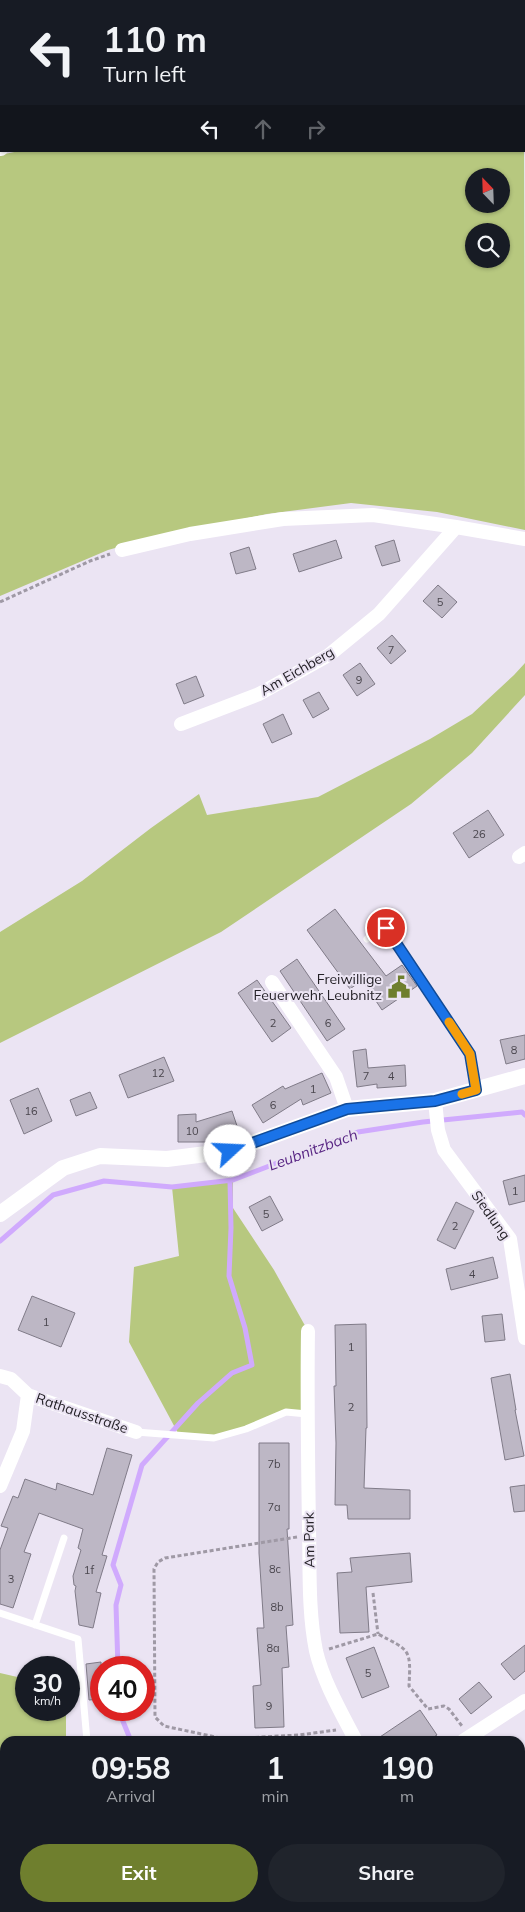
<!DOCTYPE html>
<html lang="en">
<head>
<meta charset="utf-8">
<style>
	body { margin:0; font-family:Mulish,sans-serif; background:#20242c; color:#f1f3f6; height:100vh; display:flex; flex-direction:column; font-size:19px; white-space:nowrap }
	* { box-sizing:border-box; margin:0 }
	p { font-size:16px; color:#9ea1a6 }
	.icon { flex:none; width:28px; height:28px; fill:none; stroke:currentColor; stroke-width:2; stroke-linecap:round; stroke-linejoin:round }
	.map { position:relative; flex:1; overflow:hidden }
	.sheet { position:absolute; left:0px; top:1736px; width:525px; height:176px; display:flex; flex-direction:column; background:#171b24; border-radius:15px 15px 0 0; box-shadow:0 1px 4px #0004 }
	.sheet>* { flex:none }
	.hud { position:absolute; left:0px; top:0px; width:525px; height:152px; box-shadow:0 1px 4px #0004; background:#171b24; color:#f1f3f6; overflow:hidden }
	.needle { width:32px; rotate:337deg }
	.fabs { position:absolute; left:465px; top:168px; display:grid; gap:10px }
	.fabs a { display:grid; place-items:center; width:45px; height:45px; border-radius:50%; background:#171b24; box-shadow:0 1px 4px #0004; font-size:25px }
	.speed { position:absolute; left:15px; top:1656px; display:flex; gap:10px; font-size:25px; font-weight:700; text-align:center }
	.speed>* { display:grid; place-content:center; width:65px; height:65px; border-radius:50%; background:#171b24; box-shadow:0 1px 4px #0004; line-height:1 }
	.speed small { font-size:12px; font-weight:400 }
	.speed .limit { border:8px solid #d22; background:#fff; color:#111 }
	.pin { position:absolute; display:grid; place-items:center; width:42px; height:42px; color:#fff; margin:-21px; border:2px solid #fff; border-radius:50%; box-shadow:0 1px 5px #0007 }
	.me { position:absolute; width:55px; margin:-28px; rotate:70deg; stroke-linejoin:round; filter:drop-shadow(0 0 4px #0008) }
	.turn { display:flex; align-items:center; gap:18px; height:105px; padding:0 20px; font-size:22px }
	.turn .icon { width:65px; height:65px; stroke-width:2.5 }
	.turn b { display:block; font-size:35px; line-height:42px }
	.lanes { display:flex; align-items:center; height:48px; padding:0 20px; background:#0003; justify-content:center; gap:25px; direction:ltr }
	.lanes .off { opacity:.35 }
	.eta { display:flex; justify-content:space-evenly; align-items:center; height:85px; text-align:center }
	.eta b { font-size:30px; font-weight:700; line-height:35px }
	.action { display:flex; gap:10px; margin-top:auto; padding:10px 20px }
	.action a { flex:1; height:58px; border-radius:30px; background:#6f7f2e; color:#fff; font-size:20px; font-weight:700; line-height:58px; text-align:center }
	.action a+a { background:#20242c; color:#f1f3f6 }
	.map>svg:first-child { display:block }
	.green { fill:#b7c87f; fill-rule:evenodd }
	.lines { fill:none; stroke-linecap:round; stroke-linejoin:round }
	.stream { stroke:#d0aafd; stroke-width:5 }
	.building { fill:#bdb7c5; stroke:#807b88 }
	.path { stroke:#9f99a5; stroke-width:3; stroke-dasharray:4 2.5; stroke-linecap:butt }
	.service { stroke:#fff; stroke-width:7 }
	.minor { stroke:#fff; stroke-width:14 }
	.tertiary { stroke:#fff; stroke-width:16 }
	.route-casing { stroke:#114b97; stroke-width:12 }
	.route { stroke:#1a73e8; stroke-width:9 }
	.slow { stroke:#f59e0b; stroke-width:9 }
	.labels { text-anchor:middle; stroke-width:4; stroke-linejoin:round; paint-order:stroke }
	.number-label { font-size:11px; fill:#4a464e }
	.street-label { font-size:14px; fill:#242127; stroke:#ebe4f3 }
	.poi-label { font-size:14px; fill:#242127; stroke:#ebe4f3; text-anchor:end }
	.water-label { font-size:15px; font-style:italic; fill:#592684; stroke:#ebe4f3 }
</style>
</head>
<body>
<div class="map">
<svg width="525" height="1912" viewBox="0 0 525 1912">
	<rect width="100%" height="100%" fill="#ebe4f3"/>
	<!-- green -->
	<path class="green" d="M524,146L525,530L437,512L351,503L267,514L147,539L108,550L0,596V155L19,151H524ZM474,176H501V204H474ZM474,231H501V259H474Z
		M525,663V695L472,753L411,804L221,932L0,1043V932L82,881L151,828L199,794L207,815L318,797L430,739L472,714L514,675Z
		M233,1180V1208L274,1270L308,1331L307,1414L286,1412L214,1438L179,1435L129,1342L134,1267L179,1256L172,1187Z
		M0,1673L26,1679V1710H66V1741H5V1908H134L153,1912H0Z
		M525,1826V1912H345L360,1908H520V1829Z"/>
	<g class="lines">
		<!-- stream -->
		<path class="stream" d="M0,1241L53,1195L104,1181L172,1187L233,1180L358,1132L423,1122L522,1112L525,1115
			M118,1668L116,1605L121,1585L113,1565L142,1465L198,1403L232,1373L252,1365L245,1328L229,1276L231,1228L230,1181
			M119,1710L120,1714L131,1741"/>
	</g>
	<!-- building -->
	<path class="building" d="M336,540L342,558L299,572L293,554Z
		M394,540L400,561L382,566L375,546Z
		M249,547L256,569L236,574L230,553Z
		M438,585L457,602L442,618L423,601Z
		M392,635L406,651L391,664L377,648Z
		M360,663L375,684L357,696L343,675Z
		M196,676L204,696L184,704L176,684Z
		M319,692L329,709L313,718L303,700Z
		M283,714L292,734L272,743L263,724Z
		M488,810L504,835L469,858L453,833Z
		M335,909L386,976L402,965L417,986L382,1010L362,980L350,989L307,930Z
		M297,959L345,1029L327,1041L280,971Z
		M257,980L291,1028L272,1042L238,993Z
		M525,1035V1059L506,1064L500,1040Z
		M366,1049L368,1068L405,1065L406,1086L377,1088V1084L357,1087L353,1051Z
		M164,1057L174,1081L128,1098L119,1075Z
		M322,1073L331,1093L303,1105L301,1099L263,1123L252,1105L283,1086L285,1089Z
		M38,1088L52,1121L24,1134L10,1100Z
		M90,1092L97,1108L76,1116L70,1100Z
		M232,1111L239,1132L210,1142H178V1115L196,1114V1122Z
		M525,1175V1201L509,1205L503,1181Z
		M270,1196L283,1220L262,1231L249,1207Z
		M456,1202L474,1211L455,1249L437,1240Z
		M493,1257L498,1278L451,1290L446,1269Z
		M32,1296L75,1313L61,1347L18,1330Z
		M502,1314L505,1340L485,1342L482,1316Z
		M366,1324L367,1428H366L364,1488L410,1490V1519H348L347,1505H335L336,1443L334,1386H336L335,1325Z
		M510,1374L516,1410H515L524,1456L505,1460L491,1378Z
		M259,1443H289V1529H287L293,1625L286,1626L289,1667L282,1668L284,1727L255,1728L253,1686L261,1685L257,1628H264L259,1553Z
		M107,1448L132,1455L102,1555L107,1556L96,1592L101,1593L93,1628L79,1625L75,1591L76,1586L74,1585L73,1576L81,1550L78,1548L83,1529L39,1513L24,1552L31,1554L13,1608L0,1604V1550L8,1528L1,1526L13,1496L18,1498L25,1479L56,1490L57,1483L93,1495Z
		M525,1485V1511L514,1512L510,1487Z
		M410,1553L412,1582L366,1587L369,1632L340,1633L337,1573L352,1572L350,1558Z
		M525,1645V1671L514,1680L501,1664Z
		M374,1647L389,1687L362,1698L346,1658Z
		M101,1662V1699L89,1700L86,1664Z
		M479,1682L492,1697L471,1714L459,1699Z
		M420,1710L437,1735L427,1741H374Z"/>
	<g class="lines">
		<!-- path -->
		<path class="path" d="M464,1L465,0
			M0,602L90,561L110,554
			M297,1537L165,1558L158,1562L154,1569L155,1717L164,1726L225,1739L299,1735L336,1730
			M373,1593L378,1634
			M329,1649L378,1634C410,1651 411,1648 409,1686L428,1709L444,1706L449,1709L462,1726"/>
		<!-- service -->
		<path class="service" d="M367,939L385,928L470,1054L476,1090
			M136,1432L214,1438L246,1429L286,1412L307,1414
			M0,1613L78,1639L87,1741
			M35,1625L64,1538"/>
		<!-- minor -->
		<path class="minor" d="M524,139H525
			M0,149H1
			M122,550L190,534L283,519L373,515L456,527L525,539
			M181,724L259,694L329,655L379,614L456,527
			M519,857L525,853
			M272,982L336,1077L347,1109
			M435,1101L438,1130L444,1150L510,1239L525,1338
			M308,1331C307,1397 308,1463 309,1529C310,1569 308,1611 316,1651C323,1681 342,1714 356,1741
			M0,1376L11,1379L28,1395L23,1431L0,1486
			M28,1395L136,1432
			M463,1741L525,1701"/>
		<!-- tertiary -->
		<path class="tertiary" d="M0,1214L63,1168L100,1156L167,1159L230,1151L347,1109L435,1101L525,1076"/>
	</g>
	<g class="lines">
		<defs>
			<path id="route" d="M230,1151L347,1109L435,1101L476,1090L470,1054L386,928"/>
		</defs>
		<!-- route casing -->
		<use href="#route" class="route-casing"/>
		<!-- route -->
		<use href="#route" class="route"/>
		<!-- slow -->
		<path class="slow" d="M449,1022L470,1054L476,1090L462,1094"/>
	</g>
	<!-- icons -->
	<defs>
		<symbol id="civic-bare" viewBox="-9 -9 18 18"><path d="M-.6-6.5H3V-4.5H.6V-3L4-1V1h2V6H-6V1h2V-1L-.6-3ZM-1.2 2.5V6h2.4V2.5Z" fill="#6f7f2e" stroke="#ebe4f3" stroke-width="2.5" paint-order="stroke"/></symbol>
	</defs>
	<g fill-rule="evenodd">
		<use href="#civic-bare" x="383" y="971" width="32" height="32"/>
	</g>
	<g class="labels">
		<!-- number labels -->
		<g class="number-label">
			<text x="440" y="606">5</text>
			<text x="391" y="654">7</text>
			<text x="359" y="684">9</text>
			<text x="479" y="838">26</text>
			<text x="273" y="1027">2</text>
			<text x="328" y="1027">6</text>
			<text x="514" y="1054">8</text>
			<text x="158" y="1077">12</text>
			<text x="366" y="1080">7</text>
			<text x="391" y="1080">4</text>
			<text x="313" y="1093">1</text>
			<text x="273" y="1109">6</text>
			<text x="31" y="1115">16</text>
			<text x="192" y="1135">10</text>
			<text x="515" y="1195">1</text>
			<text x="266" y="1218">5</text>
			<text x="455" y="1230">2</text>
			<text x="472" y="1278">4</text>
			<text x="46" y="1326">1</text>
			<text x="351" y="1351">1</text>
			<text x="351" y="1411">2</text>
			<text x="274" y="1468">7b</text>
			<text x="274" y="1511">7a</text>
			<text x="275" y="1573">8c</text>
			<text x="89" y="1574">1f</text>
			<text x="11" y="1583">3</text>
			<text x="277" y="1611">8b</text>
			<text x="273" y="1652">8a</text>
			<text x="368" y="1677">5</text>
			<text x="269" y="1710">9</text>
		</g>
		<!-- street labels -->
		<g class="street-label">
			<text transform="translate(297 671) rotate(-30)" y="5">Am Eichberg</text>
			<text transform="translate(491 1215) rotate(55)" y="5">Siedlung</text>
			<text transform="translate(82 1413) rotate(19)" y="5">Rathausstraße</text>
			<text transform="translate(309 1540) rotate(-91)" y="5">Am Park</text>
		</g>
		<!-- poi labels -->
		<g class="poi-label">
			<text x="382" y="984">Freiwillige<tspan x="382" dy="16">Feuerwehr Leubnitz</tspan></text>
		</g>
		<!-- water labels -->
		<g class="water-label">
			<text transform="translate(313 1150) rotate(-20)" y="5">Leubnitzbach</text>
		</g>
	</g>
</svg>
<div class="fabs">
<a><svg class="needle" viewBox="-14 -14 28 28"><path d="M0-13l5 13h-10z" fill="#e53935"/><path d="M0 13l5-13h-10z" fill="#9ea1a6"/></svg></a>
<a><svg class="icon" aria-label="search" viewBox="0 0 24 24"><circle cx="10" cy="10" r="6"/><path d="M15 15l6 6"/></svg></a>
</div>
<div class="speed"><div>30<small>km/h</small></div><div class="limit">40</div></div>
<div class="pin" style="left:386px;top:928px;background:#d93025"><svg class="icon" aria-label="arrive" viewBox="0 0 24 24"><path d="M6 21V4h12l-3 4 3 4H6"/></svg></div>
<svg class="me" style="left:230px;top:1151px" viewBox="-20 -20 40 40"><circle r="19" fill="#fff"/><path d="M0-13L10 11 0 6-10 11z" fill="#1a73e8"/></svg>
<div class="hud">
<div class="turn"><svg class="icon" aria-label="left" viewBox="0 0 24 24"><path d="M17 20v-9H6M10 6l-5 5 5 5"/></svg><div><b>110 m</b>Turn left</div></div>
<div class="lanes"><svg class="icon" aria-label="left" viewBox="0 0 24 24"><path d="M17 20v-9H6M10 6l-5 5 5 5"/></svg><svg class="icon off" aria-label="ahead" viewBox="0 0 24 24"><path d="M12 20V5M6 11l6-6 6 6"/></svg><svg class="icon off" aria-label="right" viewBox="0 0 24 24"><path d="M7 20v-9h11M14 6l5 5-5 5"/></svg></div>
</div>
<section class="sheet">
<div class="eta">
<div><b>09:58</b><p>Arrival</p></div>
<div><b>1</b><p>min</p></div>
<div><b>190</b><p>m</p></div>
</div>
<div class="action"><a>Exit</a><a>Share</a></div>
</section>
</div>
</body>
</html>
